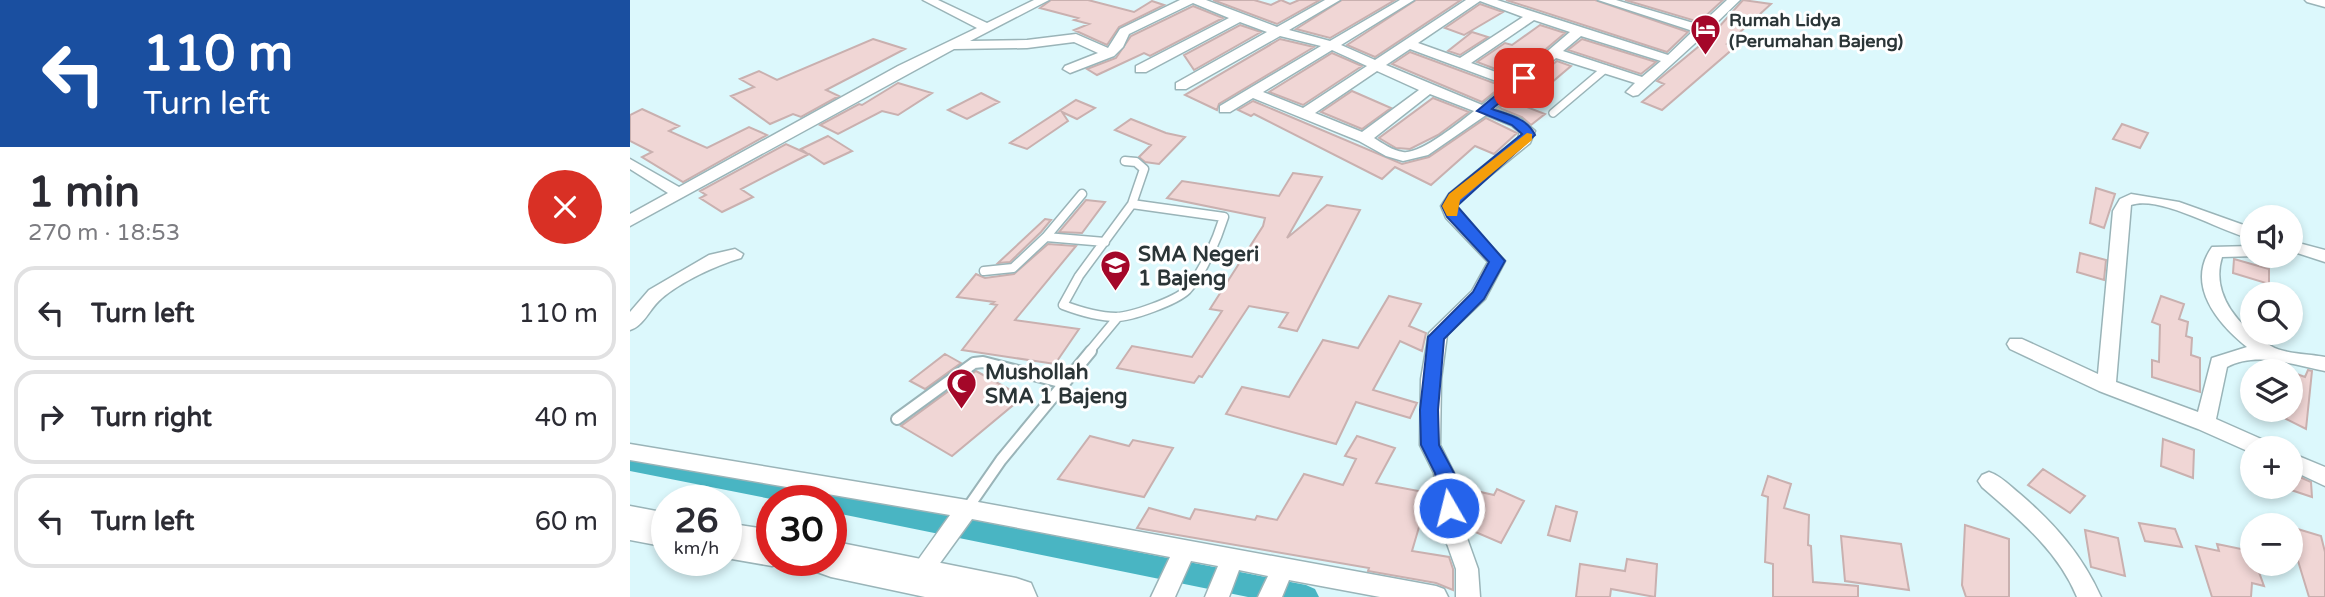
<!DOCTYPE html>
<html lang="en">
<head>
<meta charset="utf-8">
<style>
	body { margin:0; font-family:"Varela Round",sans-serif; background:#f7f7f7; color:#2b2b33; height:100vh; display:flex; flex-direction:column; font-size:26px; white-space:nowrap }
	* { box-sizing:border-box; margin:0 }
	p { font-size:23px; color:#7c7c81 }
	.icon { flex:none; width:38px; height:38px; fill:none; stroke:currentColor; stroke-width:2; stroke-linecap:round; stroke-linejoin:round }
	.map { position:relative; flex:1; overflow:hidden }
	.drawer { display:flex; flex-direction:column; background:#fff; width:630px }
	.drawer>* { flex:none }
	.guide { background:#1a4fa0; color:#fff; overflow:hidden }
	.tools { position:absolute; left:1610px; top:205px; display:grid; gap:14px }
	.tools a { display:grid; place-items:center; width:63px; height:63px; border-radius:50%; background:#fff; box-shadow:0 4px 10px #0003; font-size:35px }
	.speed { position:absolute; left:21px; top:485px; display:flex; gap:14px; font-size:35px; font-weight:700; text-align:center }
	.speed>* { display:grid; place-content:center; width:91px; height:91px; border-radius:50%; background:#fff; box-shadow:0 4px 10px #0003; line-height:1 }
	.speed small { font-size:18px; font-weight:400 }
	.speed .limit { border:10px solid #d22; background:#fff; color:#111 }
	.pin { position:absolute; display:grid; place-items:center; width:60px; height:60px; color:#fff; margin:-30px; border-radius:14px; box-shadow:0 4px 10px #0006 }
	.me { position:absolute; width:77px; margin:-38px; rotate:352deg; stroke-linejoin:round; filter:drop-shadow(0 0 5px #0008) }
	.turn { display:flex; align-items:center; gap:24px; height:147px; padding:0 28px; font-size:32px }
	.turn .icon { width:91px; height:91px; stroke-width:2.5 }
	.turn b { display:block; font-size:49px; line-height:60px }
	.round { display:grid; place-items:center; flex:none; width:74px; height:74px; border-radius:37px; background:#f7f7f7 }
	.overview { display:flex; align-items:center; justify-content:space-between; height:119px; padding:0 28px }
	h1 { font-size:42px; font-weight:700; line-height:52px }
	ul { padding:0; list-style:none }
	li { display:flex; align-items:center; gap:21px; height:94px; margin:0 14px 10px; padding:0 14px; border:4px solid #e1e1e2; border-radius:21px }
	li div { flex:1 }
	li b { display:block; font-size:26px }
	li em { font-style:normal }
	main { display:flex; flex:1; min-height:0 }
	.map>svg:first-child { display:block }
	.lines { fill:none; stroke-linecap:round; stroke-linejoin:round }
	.canal { fill:#49b5c3; fill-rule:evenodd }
	.building { fill:#f0d6d5; stroke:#c9b0af; stroke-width:2 }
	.lane-far2-casing { stroke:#9ab4b8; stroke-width:10 }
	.lane-far1-casing { stroke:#9ab4b8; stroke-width:11 }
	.lane-casing { stroke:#9ab4b8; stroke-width:14 }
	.street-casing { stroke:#9ab4b8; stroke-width:3 }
	.highway-casing { stroke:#9ab4b8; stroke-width:3 }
	.lane-far2 { stroke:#fff; stroke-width:7 }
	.lane-far1 { stroke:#fff; stroke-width:8 }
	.lane { stroke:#fff; stroke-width:10 }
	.street { fill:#fff; fill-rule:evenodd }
	.highway { fill:#fff; fill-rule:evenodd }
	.route { fill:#2563eb; stroke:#184099; stroke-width:2 }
	.slow { fill:#f59e0b }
	.labels { text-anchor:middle; stroke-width:6; stroke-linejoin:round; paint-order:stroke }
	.far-poi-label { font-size:18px; font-weight:bold; fill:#2b3537; stroke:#fff; text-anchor:start }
	.poi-label { font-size:21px; font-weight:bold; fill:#2b3537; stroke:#fff; text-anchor:start }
</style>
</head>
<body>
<main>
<section class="drawer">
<div class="guide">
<div class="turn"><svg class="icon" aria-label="left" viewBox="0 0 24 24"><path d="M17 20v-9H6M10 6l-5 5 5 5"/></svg><div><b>110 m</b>Turn left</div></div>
</div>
<div class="overview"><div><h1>1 min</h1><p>270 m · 18:53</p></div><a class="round" style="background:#d93025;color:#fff"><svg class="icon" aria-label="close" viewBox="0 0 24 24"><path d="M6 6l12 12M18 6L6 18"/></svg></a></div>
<ul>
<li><svg class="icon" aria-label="left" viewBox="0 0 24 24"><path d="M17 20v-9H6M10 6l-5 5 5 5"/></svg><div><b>Turn left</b></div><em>110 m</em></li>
<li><svg class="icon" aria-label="right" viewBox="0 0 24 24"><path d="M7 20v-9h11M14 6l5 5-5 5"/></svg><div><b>Turn right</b></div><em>40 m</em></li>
<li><svg class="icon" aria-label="left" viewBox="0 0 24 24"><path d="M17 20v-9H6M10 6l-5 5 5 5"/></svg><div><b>Turn left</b></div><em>60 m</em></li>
</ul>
</section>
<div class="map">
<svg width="1695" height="597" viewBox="0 0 1695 597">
	<rect width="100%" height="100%" fill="#dcf8fc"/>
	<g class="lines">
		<!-- canal -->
		<path class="canal" d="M0,453L676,585L685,589L689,597H618L201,512V500H146L0,471Z"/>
	</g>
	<!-- building -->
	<path class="building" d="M421,0H458L504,12L522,1L534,5L489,27L477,45L444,30L459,24L444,20L448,18L410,8Z
		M583,0H624L641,5L651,0L660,4L669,0H690L647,24Z
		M712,0H765L700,38L666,29Z
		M786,0H831L745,57L717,45Z
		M876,0H965L1058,32L1037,52Z
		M995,0H1093L1069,22Z
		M1113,0L1141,4L1097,44L1105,47L1032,110L1012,102L1034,84L1027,81L1080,37Z
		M850,4L873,12L834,35L815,28Z
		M563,6L593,18L520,56L514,53L467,75L457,69L486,58L501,36Z
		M610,25L631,32L564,70L554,55Z
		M910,25L935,33L884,76L847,62L875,43L882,45Z
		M842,32L858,37L830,55L818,51Z
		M243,39L275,49L196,90L209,96L171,117L163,114L140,124L101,96L124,87L110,79L129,71L147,80Z
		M650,39L684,47L589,104L587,110L555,95Z
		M952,39L1026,62L1011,74L938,50Z
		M780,52L872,86L852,102L762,64Z
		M702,53L732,66L673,105L639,92Z
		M927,61L941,66L894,106L915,114L901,125L892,117L869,108Z
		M268,83L302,93L268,115L252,111L208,134L190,125L229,104L232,105Z
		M722,91L761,108L732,129L691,112Z
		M351,93L369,102L337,119L318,110Z
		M803,98L839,112L808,135L780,149L766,148L749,138Z
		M446,100L465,108L447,119L432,112L438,121L397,149L380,143Z
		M623,101L772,164L799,157L856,118L887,133L864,154L845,146L801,185L765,167L752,179L624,114L621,116L608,110Z
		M12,109L49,126L39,131L77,148L119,127L137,135L53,182L12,157L22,152L0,141V115Z
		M501,119L536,133L555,137L529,164L515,162L509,157L521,145L485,130Z
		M1492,124L1518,133L1510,148L1483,139Z
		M198,136L222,151L194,164L179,154L111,189L123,197L92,212L70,198L76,195L70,191L156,144L178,154L171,149Z
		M663,173L692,177L657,238L697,205L730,210L667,331L649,327L658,313L619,306L572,377L569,376L564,383L487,368L502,346L562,357L592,311L580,309L633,226L635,218L537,198L552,181L649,196Z
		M1466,188L1485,194L1474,228L1460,223Z
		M456,200L475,202L452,233L429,232Z
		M415,219L421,220L411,232L380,262L368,263Z
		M418,244L446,246L385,320L449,329L425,364L332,350L367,305L361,304L364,302L327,297L346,274L355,278L384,274Z
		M1450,253L1476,260L1474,280L1447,272Z
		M1604,259L1639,269V284L1603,273Z
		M759,296L791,304L779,326L796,333L792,351L770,341L743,390L787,403L780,418L726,402L706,444L596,414L612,387L659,397L693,340L728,348Z
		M1531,296L1554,304L1549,319L1558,322L1556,336L1562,338L1561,355L1570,358V392L1522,377V360L1529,362L1530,325L1522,322Z
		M315,354L331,363L295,389L280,381Z
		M1678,370L1682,371L1676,429L1656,419L1666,396L1661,394V372L1675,377Z
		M346,371L393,397L322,456L271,426Z
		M460,436L499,446L503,440L543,448L514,497L428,479Z
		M727,436L765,448L746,483L799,493L782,551L819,557L823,569V590L806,583L738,571L739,568L507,528L519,508L560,519L565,509L625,520L627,516L647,520L674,474L713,485L726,459L715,456Z
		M1533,439L1564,450L1563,478L1531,466Z
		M1413,469L1455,496L1440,513L1398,485Z
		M1661,473L1681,482L1682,497L1661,490Z
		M1138,476L1161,484L1154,508L1179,515L1178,545L1181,546L1183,582L1228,586V597H1143V564L1135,562L1138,497L1132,495Z
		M833,488L864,495L867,489L894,501L871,543L843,531L849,520L834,517L830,496Z
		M926,506L947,512L940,541L918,535Z
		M1509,523L1545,529L1552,547L1515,541Z
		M1335,525L1379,539V597H1336L1332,585Z
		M1661,527L1691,536L1695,552V597H1679L1665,551L1661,550Z
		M1455,530L1488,538L1495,576L1461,567Z
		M1211,536L1271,544L1279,590L1215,581Z
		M1587,544L1621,551L1622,564H1626L1634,586L1622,583L1621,597H1582L1566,546L1589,551Z
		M997,559L1027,564L1025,597L981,589L980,597H946L950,564L995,571Z"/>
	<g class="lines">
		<defs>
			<path id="lane-far2" d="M923,113L975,69"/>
			<path id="lane-far1" d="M495,161L506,162L514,169L502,204
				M502,204L594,217C587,239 573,273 557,290C546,301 501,317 486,317C469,317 449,311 433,305L449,276Z
				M416,237L452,194
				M354,271L383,268L416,237L475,242
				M459,352L488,317"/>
			<path id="lane" d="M267,419L344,363L353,362L434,383
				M337,509L371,460L461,351"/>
			<path id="street" d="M293,0H308L357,23L404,0H419L340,41L397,40L446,34L478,48L490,29L550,0H576L647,27L695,0H710L659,30L700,41L770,0H784L711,45L745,60L836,0H867L1038,55L1063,31L968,0H986L1070,25L1097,0H1110L1080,29L1079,34L1074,35L1008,95L1003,96L996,92L1005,83L926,58L864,109L891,119L905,131L900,143L830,200L827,206L829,212L875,261L855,299L817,335L811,379L810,445L824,473L832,524L848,569L850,597H826V569L810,524L804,473L790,445L791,379L799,333L842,291L858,262L816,218L811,206L819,194L888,138L890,132L881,125L856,115L798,155L773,161L756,156L729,141L623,98L600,112H590V106L691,46L650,36L556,89H546V83L637,32L610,22L516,72H506V66L599,18L563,3L499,34L493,47L484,56L440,73L433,69L435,66L468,53L444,42L397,48L324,49L0,226V214L38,193L0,169V159L49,187L268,66L347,28ZM850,1L893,17L830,58L788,43ZM904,20L940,32L885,79L841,63ZM951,36L1031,61L1012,77L933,51ZM780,49L877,85L852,105L756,65ZM702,50L737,66L673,108L633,92ZM747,71L789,90L732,132L685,113ZM800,94L844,111C830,122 790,155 773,152C763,151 752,143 744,138Z
				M1675,0H1695V7L1677,2Z
				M1501,194L1549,202L1622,228V239C1591,232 1531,195 1501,205L1486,382L1568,412L1582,358L1617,347C1588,324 1555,285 1582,247L1622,246V256H1626L1592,257C1580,295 1610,328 1641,346C1654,354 1679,354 1695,357V371C1664,365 1627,351 1597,367L1586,419L1638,442L1641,448H1622V453L1568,429L1469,391L1380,349L1377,344L1380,339H1392L1468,374L1483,211L1490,199Z
				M1661,241L1695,250V262L1661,251Z
				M105,249L113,254L111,258C87,265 50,282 31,299C20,308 14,326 0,330V312L19,290L79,255Z
				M0,444L337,500L806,586L814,589L818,597H750L659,580L652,597H628L638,576L609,570L599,597H575L588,566L561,561L545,597H521L540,557L342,519L297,581L289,584L281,581L278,574L320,515L0,460Z
				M1661,453L1695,467V486L1661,470Z
				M1359,472C1371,476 1380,486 1390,494C1425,524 1452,555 1471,597H1447C1428,551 1389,519 1352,487L1348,481L1352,475Z"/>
			<path id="highway" d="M0,506L37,513V547L0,540Z
				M96,523L142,530V560L156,561L142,566L96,558Z
				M201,541L386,578L401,583L407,597H295L201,577L187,572L181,560H201Z"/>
		</defs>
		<!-- lane-far2 casing -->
		<use href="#lane-far2" class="lane-far2-casing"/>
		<!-- lane-far1 casing -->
		<use href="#lane-far1" class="lane-far1-casing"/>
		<!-- lane casing -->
		<use href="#lane" class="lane-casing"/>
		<!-- street casing -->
		<use href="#street" class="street-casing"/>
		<!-- highway casing -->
		<use href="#highway" class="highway-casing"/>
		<!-- lane-far2 -->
		<use href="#lane-far2" class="lane-far2"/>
		<!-- lane-far1 -->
		<use href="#lane-far1" class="lane-far1"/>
		<!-- lane -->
		<use href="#lane" class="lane"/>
		<!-- street -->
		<use href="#street" class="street"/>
		<!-- highway -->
		<use href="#highway" class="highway"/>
	</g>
	<!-- route -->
	<path class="route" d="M890,75L900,78L862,109C879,115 897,118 905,135L827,206L875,261L854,299L814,339L808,410L809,445L824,473L829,508L826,514L819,516L812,514L805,473L791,445L790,410L798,337L843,292L859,262L817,217L812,206L819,194L892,134L882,125L847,111Z"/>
	<!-- slow -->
	<path class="slow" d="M897,133L902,134V140L830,200L827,216H817L812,206L819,194Z"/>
	<!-- icons -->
	<defs>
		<symbol id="hotel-pin" viewBox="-11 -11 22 30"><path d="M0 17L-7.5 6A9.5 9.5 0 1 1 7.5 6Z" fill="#a40729" stroke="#fff"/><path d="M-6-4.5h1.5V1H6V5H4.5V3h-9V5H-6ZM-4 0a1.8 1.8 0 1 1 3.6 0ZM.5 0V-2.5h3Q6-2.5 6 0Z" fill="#fff"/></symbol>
		<symbol id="school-pin" viewBox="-11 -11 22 30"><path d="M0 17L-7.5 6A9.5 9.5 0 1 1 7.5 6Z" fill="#a40729" stroke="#fff"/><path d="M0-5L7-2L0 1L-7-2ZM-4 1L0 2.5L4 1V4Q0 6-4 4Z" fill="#fff"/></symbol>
		<symbol id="mosque-pin" viewBox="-11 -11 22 30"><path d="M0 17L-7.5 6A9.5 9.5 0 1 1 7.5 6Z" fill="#a40729" stroke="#fff"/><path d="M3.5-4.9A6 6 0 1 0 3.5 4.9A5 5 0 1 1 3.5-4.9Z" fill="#fff"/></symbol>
	</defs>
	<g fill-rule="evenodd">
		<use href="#hotel-pin" x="1058" y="12" width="35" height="47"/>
		<use href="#school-pin" x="468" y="248" width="35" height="47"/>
		<use href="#mosque-pin" x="314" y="366" width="35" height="47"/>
	</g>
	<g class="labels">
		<!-- far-poi labels -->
		<g class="far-poi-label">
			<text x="1099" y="26">Rumah Lidya<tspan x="1099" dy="21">(Perumahan Bajeng)</tspan></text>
		</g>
		<!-- poi labels -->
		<g class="poi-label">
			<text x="508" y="261">SMA Negeri<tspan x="508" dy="24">1 Bajeng</tspan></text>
			<text x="355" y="379">Mushollah<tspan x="355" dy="24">SMA 1 Bajeng</tspan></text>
		</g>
	</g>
</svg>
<div class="tools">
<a><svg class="icon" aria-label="sound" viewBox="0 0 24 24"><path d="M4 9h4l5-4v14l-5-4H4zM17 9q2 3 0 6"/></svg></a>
<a><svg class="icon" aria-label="search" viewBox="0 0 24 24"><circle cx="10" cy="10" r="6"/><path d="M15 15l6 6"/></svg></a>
<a><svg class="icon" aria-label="layers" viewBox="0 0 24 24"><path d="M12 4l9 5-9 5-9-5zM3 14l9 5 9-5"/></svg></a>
<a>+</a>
<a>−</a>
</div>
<div class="speed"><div>26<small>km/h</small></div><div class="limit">30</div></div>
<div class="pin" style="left:894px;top:78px;background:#d93025"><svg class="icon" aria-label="arrive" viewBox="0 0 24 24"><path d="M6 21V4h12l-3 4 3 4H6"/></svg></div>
<svg class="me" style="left:819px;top:508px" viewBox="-20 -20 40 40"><circle r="17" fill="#2563eb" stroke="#fff" stroke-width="3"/><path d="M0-11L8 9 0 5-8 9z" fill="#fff"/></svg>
</div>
</main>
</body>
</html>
